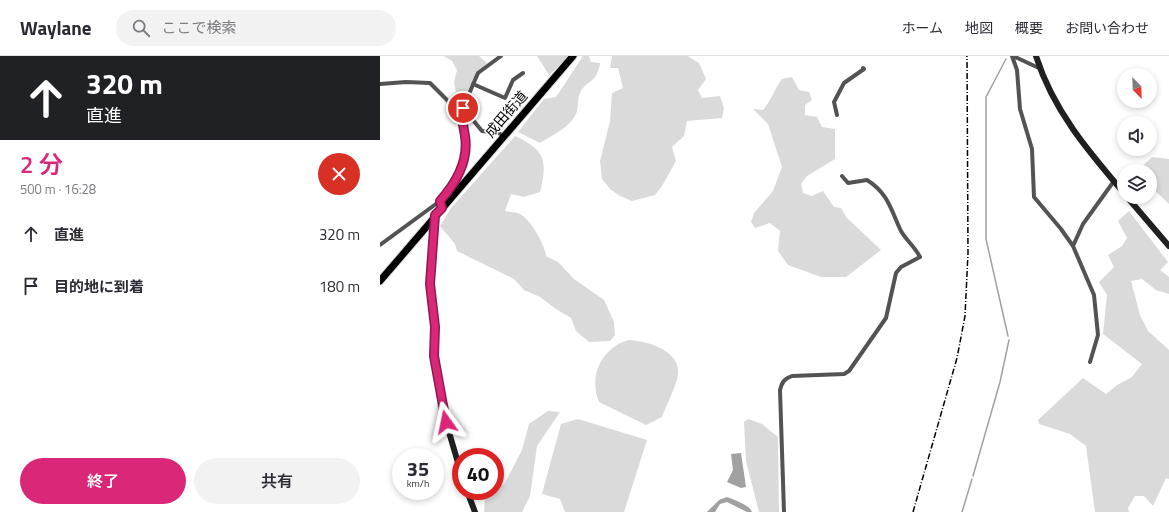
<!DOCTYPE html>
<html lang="ja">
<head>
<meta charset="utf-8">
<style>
	body { margin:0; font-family:"Titillium Web","Noto Sans JP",sans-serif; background:#f2f2f3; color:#2b2b33; height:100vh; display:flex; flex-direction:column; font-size:15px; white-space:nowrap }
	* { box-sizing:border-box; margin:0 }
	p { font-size:13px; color:#7c7c81 }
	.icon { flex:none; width:22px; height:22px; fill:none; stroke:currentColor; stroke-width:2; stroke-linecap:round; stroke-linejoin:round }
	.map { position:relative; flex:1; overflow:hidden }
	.side { display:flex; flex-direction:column; background:#fff; width:380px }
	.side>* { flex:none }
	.guide { background:#202124; color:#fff; overflow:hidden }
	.needle { width:26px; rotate:157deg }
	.tools { position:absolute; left:737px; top:12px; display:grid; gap:8px }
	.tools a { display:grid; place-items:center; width:40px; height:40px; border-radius:50%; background:#fff; box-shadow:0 2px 6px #0003; font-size:20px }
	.speed { position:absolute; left:12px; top:392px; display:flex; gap:8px; font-size:20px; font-weight:700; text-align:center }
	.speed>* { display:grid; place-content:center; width:52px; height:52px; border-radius:50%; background:#fff; box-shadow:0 2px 6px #0003; line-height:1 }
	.speed small { font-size:10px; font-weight:400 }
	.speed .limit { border:6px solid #d22; background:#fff; color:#111 }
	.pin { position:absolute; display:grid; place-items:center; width:34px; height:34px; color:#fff; margin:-17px; border:2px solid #fff; border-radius:50%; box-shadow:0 1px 4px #0007 }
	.me { position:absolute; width:44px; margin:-22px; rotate:348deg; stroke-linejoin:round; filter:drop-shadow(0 0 3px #0008) }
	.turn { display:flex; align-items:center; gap:14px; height:84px; padding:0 20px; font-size:18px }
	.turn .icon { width:52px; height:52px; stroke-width:2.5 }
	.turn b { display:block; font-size:28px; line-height:34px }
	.round { display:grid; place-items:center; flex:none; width:42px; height:42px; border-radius:21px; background:#f2f2f3 }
	.head { display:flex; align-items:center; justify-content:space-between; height:68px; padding:0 20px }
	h1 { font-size:24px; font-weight:600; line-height:30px; color:#db2777 }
	.button { display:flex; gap:8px; margin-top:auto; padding:8px 20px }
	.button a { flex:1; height:46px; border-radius:24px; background:#db2777; color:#fff; font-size:16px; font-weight:600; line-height:46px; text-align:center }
	.button a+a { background:#f2f2f3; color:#2b2b33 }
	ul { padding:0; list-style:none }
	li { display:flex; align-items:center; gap:12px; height:52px; padding:0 20px }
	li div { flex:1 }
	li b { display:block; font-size:15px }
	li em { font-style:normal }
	header { display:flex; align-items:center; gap:24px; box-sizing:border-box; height:56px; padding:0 20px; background:#fff; border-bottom:1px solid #e1e1e2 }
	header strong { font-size:19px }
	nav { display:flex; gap:22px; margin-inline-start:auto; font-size:14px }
	.search { width:280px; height:36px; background:#f2f2f3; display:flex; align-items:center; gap:10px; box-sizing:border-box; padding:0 14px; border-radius:22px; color:#7c7c81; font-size:15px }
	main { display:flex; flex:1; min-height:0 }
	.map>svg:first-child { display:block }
	.green { fill:#dadada }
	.water { fill:#a1a1a1 }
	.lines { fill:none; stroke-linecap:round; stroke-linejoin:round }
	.stream { stroke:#a1a1a1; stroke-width:1.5 }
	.highway-casing { stroke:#dbdbdb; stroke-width:9 }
	.street { stroke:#535353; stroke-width:4 }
	.secondary { stroke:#202020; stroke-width:6 }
	.highway { stroke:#000; stroke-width:7 }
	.rail { stroke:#000; stroke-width:1.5; stroke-dasharray:6 2 1 2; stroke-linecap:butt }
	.route-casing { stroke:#8e194d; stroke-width:10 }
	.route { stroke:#db2777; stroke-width:7 }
	.labels { text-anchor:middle; stroke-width:3; stroke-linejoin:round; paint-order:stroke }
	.street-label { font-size:14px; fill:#000; stroke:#fff }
</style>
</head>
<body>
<header>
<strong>Waylane</strong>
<div class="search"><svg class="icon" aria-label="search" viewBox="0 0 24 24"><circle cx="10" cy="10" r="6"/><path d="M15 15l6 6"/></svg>ここで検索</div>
<nav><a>ホーム</a><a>地図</a><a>概要</a><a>お問い合わせ</a></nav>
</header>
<main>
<section class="side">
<div class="guide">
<div class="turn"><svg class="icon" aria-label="ahead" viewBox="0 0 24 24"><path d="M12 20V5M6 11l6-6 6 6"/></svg><div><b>320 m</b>直進</div></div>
</div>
<div class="head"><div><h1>2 分</h1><p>500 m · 16:28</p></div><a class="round" style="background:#d93025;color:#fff"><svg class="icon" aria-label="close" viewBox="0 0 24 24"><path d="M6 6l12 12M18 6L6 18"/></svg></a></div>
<ul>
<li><svg class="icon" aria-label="ahead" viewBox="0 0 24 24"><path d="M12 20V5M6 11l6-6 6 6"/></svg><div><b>直進</b></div><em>320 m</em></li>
<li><svg class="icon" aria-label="arrive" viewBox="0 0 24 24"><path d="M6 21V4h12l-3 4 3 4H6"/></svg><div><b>目的地に到着</b></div><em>180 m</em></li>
</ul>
<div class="button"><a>終了</a><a>共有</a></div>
</section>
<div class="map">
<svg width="789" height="456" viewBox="0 0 789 456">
	<rect width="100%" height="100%" fill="#fff"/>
	<!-- green -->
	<path class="green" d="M64,0H99L107,7L84,40L76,37L74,26L77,14L72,5Z
		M157,0H190L169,19Z
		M203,0H209L211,6L220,7C217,28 207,23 200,37C197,43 199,52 196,58C189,72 173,79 160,87L138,76L164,43L176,41Z
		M232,0H308L319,7L326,23L318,34L322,42L340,40L344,52L342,62L307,65L304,80L292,91L296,105L282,130L275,139L252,145L240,140L230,133L222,123L220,105L230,65L232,37L243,32L238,12H230Z
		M412,21L419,34L429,36L432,44L425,49V59L437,61L442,71L455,73V103L427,120L421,128L423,137L432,140L443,135L454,151L461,152L467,162L501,194L466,221H441L408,209L398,195L400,175L390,167L375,172L371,166L374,157L393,135L402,111L388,68L373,53L383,54C392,44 394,33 402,23Z
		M135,80C165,94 168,104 160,136L144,141L131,138L125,155C130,156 136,156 140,158C151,164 165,189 166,200L178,206L194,223L224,244L234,266L235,279L230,285L209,286L196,275L191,262L176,253L160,241L144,234L134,223L77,195L75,188L60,170L71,152Z
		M772,101L789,103V148L770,130V115H757Z
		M749,155L788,206L780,214L789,221V238L776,234L762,223L751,225L760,259L768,275L789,294V423L786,422L773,450L764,440H755L748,452L749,456H715L706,390L690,378L659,368L658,364L703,322L726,338L737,329L752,321L762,308L723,278L727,239L719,226L734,211L728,199L742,190L747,182L738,165Z
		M249,284C266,285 300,294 298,317C298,327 286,350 282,361L266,369L219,346C208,320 222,291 249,284Z
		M168,355L180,356L157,390L150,440L142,456H104L105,442L125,427L142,394L149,368Z
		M198,363L267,384L244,456H185L180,443L162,438L181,368Z
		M368,363L382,368L398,381L399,456H379L366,405L364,366Z"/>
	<!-- water -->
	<path class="water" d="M361,397L366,431L361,432L347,426L353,414L351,398Z
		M347,441C354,444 370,449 372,456H367L347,446L340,448L335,456H327L339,444Z"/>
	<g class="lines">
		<!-- stream -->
		<path class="stream" d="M626,3L606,41V183L628,280
			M593,420L620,326L629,284
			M582,456L592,423"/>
		<defs>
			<path id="highway" d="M0,225L193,0"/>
		</defs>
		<!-- highway casing -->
		<use href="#highway" class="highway-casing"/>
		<!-- street -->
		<path class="street" d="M632,0L637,14L640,53L652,93L654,141L681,173L693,190L714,239L718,279L710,306
			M633,0L661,13
			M0,28L26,26L50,27L69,46L83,54
			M93,28L125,42L133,24L143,17
			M83,52L102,75L119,77L124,81
			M457,59L454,46L464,27L484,13L483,12
			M0,189L60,145L72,132L86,100L82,70L83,52L98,17L121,0
			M693,190L703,168L734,125
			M404,456L400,334C402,326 404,323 412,320L464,318L469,315L506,262L516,217L521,211L540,201C535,191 526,184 521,175C511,154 508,137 487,124L468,127L462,120"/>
		<!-- secondary -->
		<path class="secondary" d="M656,0C673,54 708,95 744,137
			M747,141L789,190
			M55,159L50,228L55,271L54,300L66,366L81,417
			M87,435L95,456"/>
		<!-- highway -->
		<use href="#highway" class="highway"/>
		<!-- rail -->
		<path class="rail" d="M533,456L577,302L585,260L588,197L587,0"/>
	</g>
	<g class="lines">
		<defs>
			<path id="route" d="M66,366L54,300L55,271L50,228L55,159L62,152L60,145C76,127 89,105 85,80C83,71 82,62 83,52"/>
		</defs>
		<!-- route casing -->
		<use href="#route" class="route-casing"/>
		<!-- route -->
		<use href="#route" class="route"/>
	</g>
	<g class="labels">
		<!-- street labels -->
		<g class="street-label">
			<text transform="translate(126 58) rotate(-49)" y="5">成田街道</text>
		</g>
	</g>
</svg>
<div class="tools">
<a><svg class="needle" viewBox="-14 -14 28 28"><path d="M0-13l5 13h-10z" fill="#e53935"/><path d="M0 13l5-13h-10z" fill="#7c7c81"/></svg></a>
<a><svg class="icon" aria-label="sound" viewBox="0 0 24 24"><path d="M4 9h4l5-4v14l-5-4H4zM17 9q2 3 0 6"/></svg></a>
<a><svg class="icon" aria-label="layers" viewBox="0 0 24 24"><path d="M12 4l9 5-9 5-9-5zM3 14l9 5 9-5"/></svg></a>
</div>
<div class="speed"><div>35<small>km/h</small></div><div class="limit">40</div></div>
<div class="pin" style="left:83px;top:52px;background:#d93025"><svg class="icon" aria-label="arrive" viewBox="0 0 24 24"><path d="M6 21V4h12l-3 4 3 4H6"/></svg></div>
<svg class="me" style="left:66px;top:366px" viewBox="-20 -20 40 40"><path d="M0-17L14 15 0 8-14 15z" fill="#db2777" stroke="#fff" stroke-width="4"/></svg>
</div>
</main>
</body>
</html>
